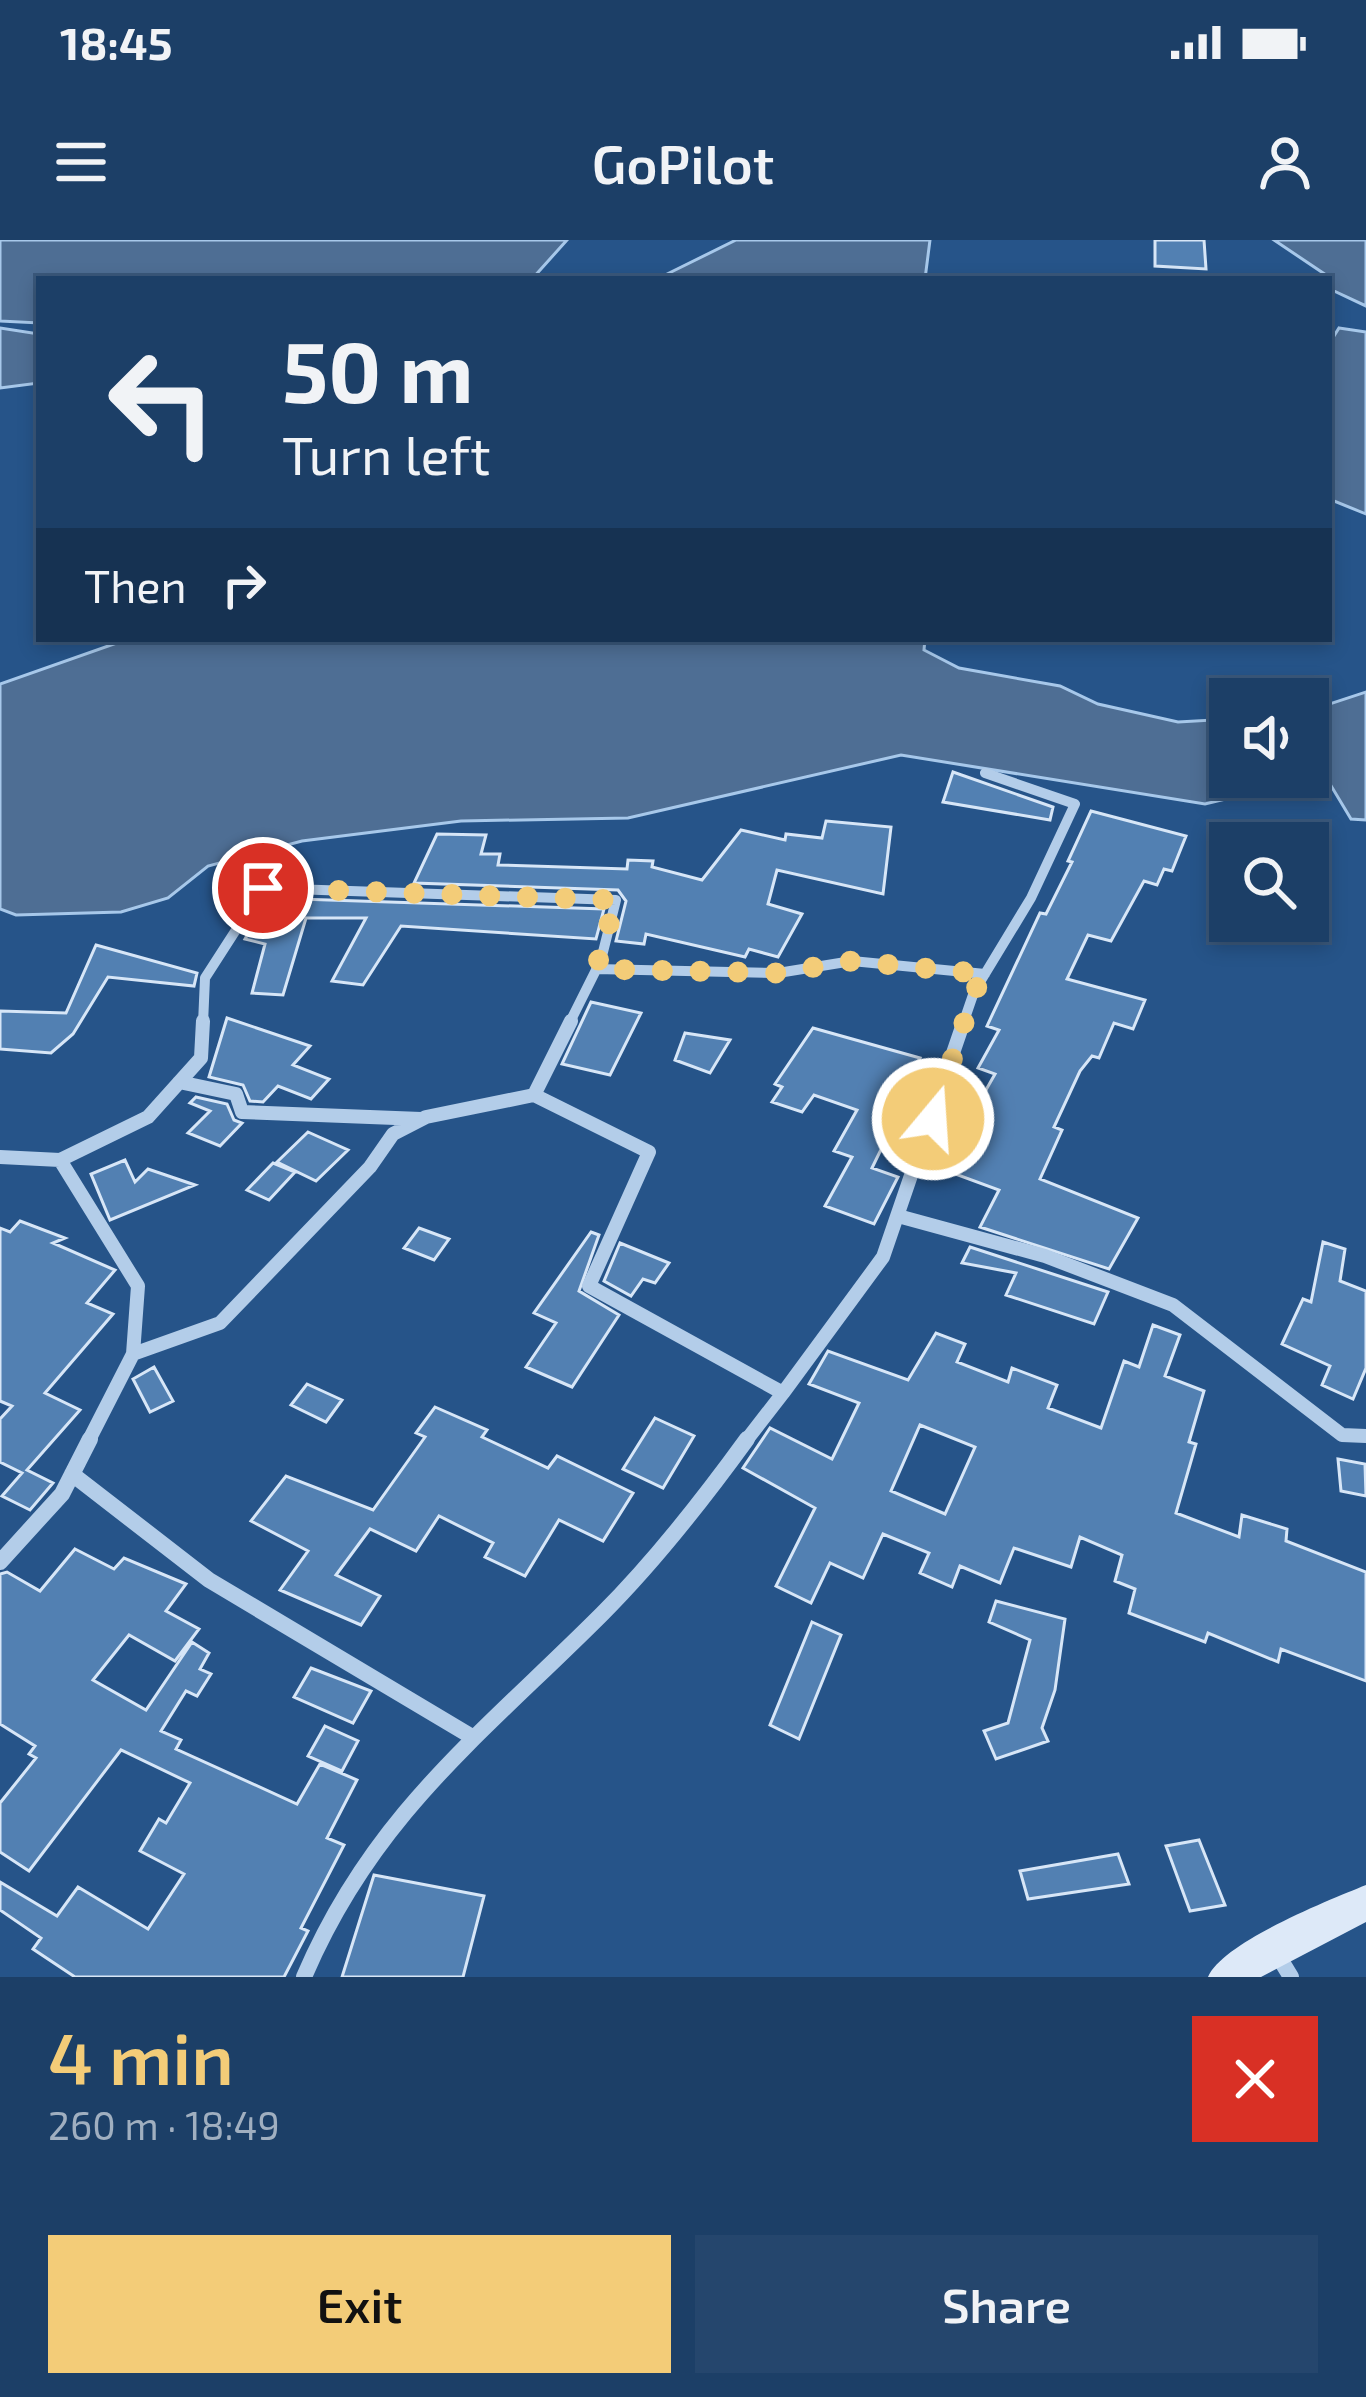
<!DOCTYPE html>
<html lang="en">
<head>
<meta charset="utf-8">
<style>
	body { margin:0; font-family:"Exo 2",sans-serif; background:#25466d; color:#f1f3f6; height:100vh; display:flex; flex-direction:column; font-size:45px; white-space:nowrap }
	* { box-sizing:border-box; margin:0 }
	p { font-size:39px; color:#a0afc0 }
	.icon { flex:none; width:66px; height:66px; fill:none; stroke:currentColor; stroke-width:2; stroke-linecap:round; stroke-linejoin:round }
	.map { position:relative; height:1737px; overflow:hidden }
	.sheet { display:flex; flex-direction:column; background:#1c3f67; flex:1 }
	.sheet>* { flex:none }
	.banner { position:absolute; left:36px; top:36px; width:1296px; height:366px; border-radius:0px; box-shadow:0 6px 18px #0003,0 0 0 3px #3a587b; background:#1c3f67; color:#f1f3f6; overflow:hidden }
	.controls { position:absolute; left:1209px; top:438px; display:grid; gap:24px }
	.controls a { display:grid; place-items:center; width:120px; height:120px; border-radius:0px; background:#1c3f67; box-shadow:0 6px 18px #0003,0 0 0 3px #3a587b; font-size:60px }
	.pin { position:absolute; display:grid; place-items:center; width:102px; height:102px; color:#fff; margin:-51px; border:6px solid #fff; border-radius:50%; box-shadow:0 3px 12px #0007 }
	.me { position:absolute; width:132px; margin:-66px; rotate:18deg; stroke-linejoin:round; filter:drop-shadow(0 0 9px #0008) }
	.turn { display:flex; align-items:center; gap:42px; height:252px; padding:0 48px; font-size:54px }
	.turn .icon { width:156px; height:156px; stroke-width:2.5 }
	.turn b { display:block; font-size:84px; line-height:102px }
	.then { display:flex; align-items:center; height:114px; padding:0 48px; background:#0003; gap:24px; font-size:45px }
	.round { display:grid; place-items:center; flex:none; width:126px; height:126px; border-radius:0px; background:#25466d }
	.overview { display:flex; align-items:center; justify-content:space-between; height:204px; padding:0 48px }
	h1 { font-size:72px; font-weight:600; line-height:90px; color:#f3cc78 }
	.action { display:flex; gap:24px; margin-top:auto; padding:24px 48px }
	.action a { flex:1; height:138px; border-radius:0px; background:#f3cc78; color:#111; font-size:48px; font-weight:600; line-height:138px; text-align:center }
	.action a+a { background:#25466d; color:#f1f3f6 }
	.status { display:flex; justify-content:space-between; align-items:center; height:84px; padding:0 60px; background:#1c3f67; direction:ltr }
	.status svg { height:33px; fill:currentColor }
	header { display:flex; justify-content:space-between; align-items:center; height:156px; padding:0 48px; background:#1c3f67; font-size:54px; font-weight:600 }
	.map>svg:first-child { display:block }
	.water { fill:#4e6e94; stroke:#a7c8ea; stroke-width:3 }
	.building { fill:#5280b2; stroke:#d7e6f7; stroke-width:3; fill-rule:evenodd }
	.lines { fill:none; stroke-linecap:round; stroke-linejoin:round }
	.street-far2 { stroke:#b3cde9; stroke-width:10 }
	.street-far1 { stroke:#b3cde9; stroke-width:14 }
	.street { stroke:#b3cde9; stroke-width:16 }
	.secondary { fill:#dde9f8; fill-rule:evenodd }
	.route { stroke:#f3cc78; stroke-width:21; stroke-dasharray:0 37.8 }
</style>
</head>
<body>
<div class="status"><b>18:45</b><svg viewBox="0 0 49 12"><path d="M0 12V9h3v3zM5 12V6h3v6zM10 12V3h3v9zM15 12V0h3v12zM26 1h20v11H26zM47 4h2v5h-2z"/></svg></div>
<header><svg class="icon" aria-label="menu" viewBox="0 0 24 24"><path d="M4 6h16M4 12h16M4 18h16"/></svg>GoPilot<svg class="icon" aria-label="person" viewBox="0 0 24 24"><circle cx="12" cy="8" r="4"/><path d="M4 21q1-7 8-7t8 7"/></svg></header>
<div class="map">
<svg width="1366" height="1737" viewBox="0 0 1366 1737">
	<rect width="100%" height="100%" fill="#265489"/>
	<!-- water -->
	<path class="water" d="M0,0H567L532,39H39V83L0,81Z
		M736,0H930L925,39H657Z
		M1274,0H1366V66L1332,50L1329,37Z
		M0,88L39,94V143L0,148Z
		M1339,88L1366,92V274L1329,259V104Z
		M128,399H925L924,410L959,428L1060,446L1098,464L1178,482L1230,479V537H1308V471L1366,452V580L1351,579L1330,544L1276,547L1205,564L901,515L628,578L461,581L302,601L208,626L168,658L121,672L16,675L0,669V444Z"/>
	<!-- building -->
	<path class="building" d="M1155,0H1204L1206,29L1155,26Z
		M953,532L1053,567L1050,580L943,562Z
		M1091,571L1186,596L1172,631L1164,629L1157,645L1144,641L1111,701L1088,695L1067,739L1145,760L1133,789L1114,783L1099,818L1092,816L1080,831L1054,887L1062,890L1040,939L1138,978L1109,1029L980,987L999,950L928,924L943,896L957,901L995,834L978,828L999,790L987,786L1040,673L1046,674L1072,622L1068,621Z
		M826,581L891,587L883,654L777,630L768,664L802,674L778,717L749,709L745,717L646,694L644,704L616,701L626,661L618,650L414,643L437,594L486,595L481,614H500L498,625L627,629L628,620L653,621L652,627L702,640L741,590L785,600L786,594L822,598Z
		M268,658L604,669L596,699L401,686L363,745L332,741L366,678H306L283,755L252,753L265,704L245,699Z
		M96,705L197,733L194,746L108,737L73,794L51,813L0,809V771L66,773Z
		M591,762L641,773L610,835L562,824Z
		M227,778L310,806L293,825L329,839L311,859L278,846L263,862L250,861L243,845L209,837Z
		M813,788L920,818L883,884L892,887L872,928L898,937L874,984L825,966L852,917L834,911L857,870L814,855L802,872L772,862L782,847L775,844Z
		M685,793L730,800L710,833L675,820Z
		M196,857L227,864L234,880L242,883L220,906L188,893L210,871L190,863Z
		M308,892L348,910L316,941L277,922Z
		M125,920L135,942L148,929L195,945L110,980L91,934Z
		M273,923L295,932L269,960L247,950Z
		M20,981L65,998L53,1003L115,1030L87,1063L113,1074L45,1153L80,1170L27,1230L53,1243L30,1270L2,1256L22,1233L0,1222V1179L12,1166L0,1161V988L10,992Z
		M419,988L449,999L434,1020L404,1008Z
		M591,992L599,995L579,1051L619,1075L572,1147L526,1127L556,1083L534,1073Z
		M1323,1002L1345,1009L1340,1041L1366,1051V1128L1353,1159L1322,1145L1330,1126L1282,1104L1303,1059L1311,1062Z
		M620,1003L669,1023L655,1043L643,1039L631,1056L604,1041Z
		M970,1007L1108,1052L1094,1084L1006,1055L1016,1033L962,1023Z
		M1153,1085L1180,1095L1165,1136L1204,1151L1189,1202L1196,1204L1176,1273L1239,1297L1242,1275L1287,1289L1286,1301L1366,1332V1441L1281,1409L1278,1422L1208,1393L1205,1402L1129,1373L1135,1349L1115,1341L1122,1315L1080,1297L1071,1327L1014,1308L1000,1343L960,1326L952,1347L920,1333L929,1313L883,1294L863,1338L830,1323L811,1363L776,1346L815,1268L743,1228L770,1188L832,1219L859,1163L809,1144L828,1111L908,1140L936,1093L965,1104L957,1122L1008,1142L1012,1128L1057,1145L1048,1168L1101,1188L1124,1121L1139,1127ZM920,1185L975,1207L945,1274L891,1251Z
		M154,1127L173,1161L150,1172L133,1139Z
		M307,1144L342,1160L326,1182L291,1165Z
		M435,1167L487,1190L482,1197L548,1228L557,1216L633,1253L603,1301L559,1280L525,1336L485,1317L493,1303L439,1276L416,1311L370,1289L336,1335L380,1356L361,1385L280,1350L308,1311L251,1281L286,1236L373,1270L425,1197L416,1193Z
		M655,1178L694,1196L663,1248L623,1229Z
		M1338,1219L1365,1224L1366,1256L1341,1251Z
		M75,1309L114,1329L124,1318L186,1344L166,1371L199,1389L175,1421L129,1395L93,1440L146,1470L192,1402L209,1413L200,1429L211,1434L197,1456L186,1451L161,1491L181,1500L176,1509L297,1564L320,1524L357,1540L327,1598L344,1605L301,1688L308,1691L284,1737H75L33,1709L41,1698L0,1670V1642L57,1676L78,1647L148,1689L184,1634L140,1611L159,1579L166,1583L190,1543L121,1510L29,1631L0,1612V1563L36,1518L29,1514L35,1506L0,1484V1334L7,1332L40,1351Z
		M996,1361L1065,1379L1055,1450L1042,1488L1048,1501L996,1519L984,1491L1008,1483L1030,1400L989,1382Z
		M812,1382L841,1395L799,1499L770,1485Z
		M311,1428L371,1451L353,1483L294,1457Z
		M325,1486L358,1501L342,1531L308,1516Z
		M1199,1600L1225,1665L1190,1671L1166,1606Z
		M1118,1614L1129,1644L1028,1659L1020,1631Z
		M374,1635L484,1656L463,1737H342Z"/>
	<g class="lines">
		<!-- street-far2 -->
		<path class="street-far2" d="M596,729L778,733L852,721L985,734
			M203,784L205,738L263,648L616,660L601,720L569,784
			M963,784L974,752L1031,658L1075,564L985,533"/>
		<!-- street-far1 -->
		<path class="street-far1" d="M571,781L534,855L649,912L589,1046L783,1153L745,1202
			M179,842L236,854L242,872L421,879
			M0,917L60,920L148,877L201,818L203,781
			M60,920L138,1046L133,1114L88,1202
			M898,976L1045,1016L1173,1065L1342,1195L1366,1196
			M133,1114L220,1083L370,927L393,894L426,877L534,855
			M783,1153L883,1017L964,781"/>
		<!-- street -->
		<path class="street" d="M72,1234L209,1340L474,1498
			M0,1322L62,1254L90,1199
			M1277,1714L1291,1737
			M304,1737C373,1575 481,1495 602,1374C656,1320 702,1261 747,1199"/>
		<!-- secondary -->
		<path class="secondary" d="M1366,1645V1682L1261,1737H1208C1223,1702 1329,1660 1366,1645Z"/>
	</g>
	<g class="lines">
		<!-- route -->
		<path class="route" d="M263,648L616,660L596,729L778,733L852,721L985,734L974,752L933,879"/>
	</g>
</svg>
<div class="controls">
<a><svg class="icon" aria-label="sound" viewBox="0 0 24 24"><path d="M4 9h4l5-4v14l-5-4H4zM17 9q2 3 0 6"/></svg></a>
<a><svg class="icon" aria-label="search" viewBox="0 0 24 24"><circle cx="10" cy="10" r="6"/><path d="M15 15l6 6"/></svg></a>
</div>
<div class="pin" style="left:263px;top:648px;background:#d93025"><svg class="icon" aria-label="arrive" viewBox="0 0 24 24"><path d="M6 21V4h12l-3 4 3 4H6"/></svg></div>
<svg class="me" style="left:933px;top:879px" viewBox="-20 -20 40 40"><circle r="17" fill="#f3cc78" stroke="#fff" stroke-width="3"/><path d="M0-11L8 9 0 5-8 9z" fill="#fff"/></svg>
<div class="banner">
<div class="turn"><svg class="icon" aria-label="left" viewBox="0 0 24 24"><path d="M17 20v-9H6M10 6l-5 5 5 5"/></svg><div><b>50 m</b>Turn left</div></div>
<div class="then">Then<svg class="icon" aria-label="right" viewBox="0 0 24 24"><path d="M7 20v-9h11M14 6l5 5-5 5"/></svg></div>
</div>
</div>
<section class="sheet">
<div class="overview"><div><h1>4 min</h1><p>260 m · 18:49</p></div><a class="round" style="background:#d93025;color:#fff"><svg class="icon" aria-label="close" viewBox="0 0 24 24"><path d="M6 6l12 12M18 6L6 18"/></svg></a></div>
<div class="action"><a>Exit</a><a>Share</a></div>
</section>
</body>
</html>
